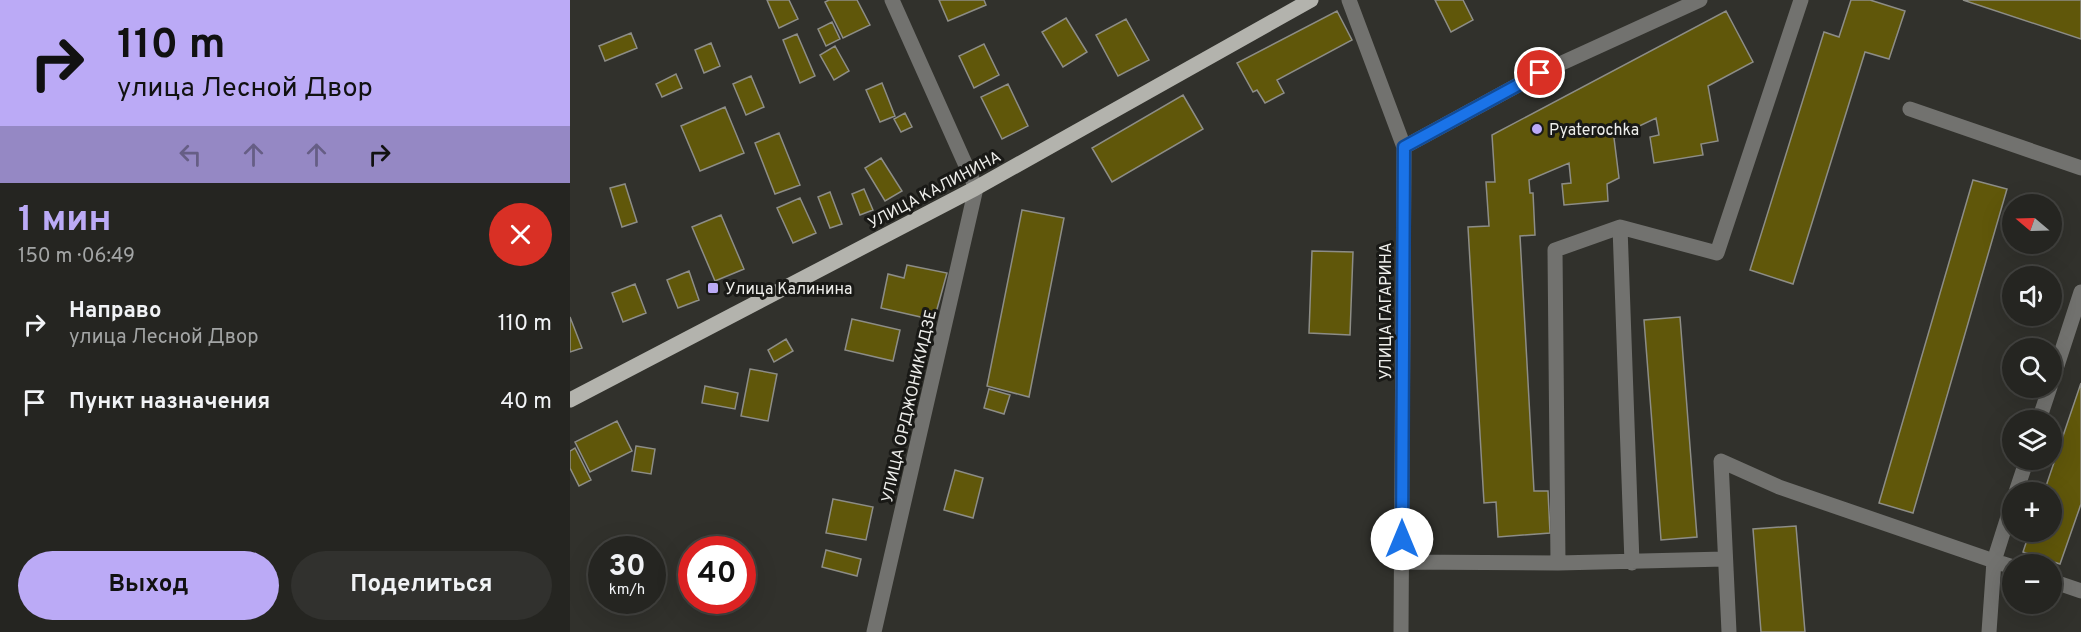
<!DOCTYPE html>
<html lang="ru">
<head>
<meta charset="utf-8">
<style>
	body { margin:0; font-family:Overpass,sans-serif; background:#31312e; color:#f1f3f6; height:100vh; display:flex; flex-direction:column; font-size:22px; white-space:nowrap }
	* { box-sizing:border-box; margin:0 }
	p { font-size:20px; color:#a3a5a5 }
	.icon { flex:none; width:33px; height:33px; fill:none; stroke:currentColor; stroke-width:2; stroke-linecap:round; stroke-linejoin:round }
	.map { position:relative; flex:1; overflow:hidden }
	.sheet { display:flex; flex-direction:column; background:#252521; width:570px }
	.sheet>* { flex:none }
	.top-card { background:#bbaaf6; color:#111; overflow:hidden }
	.needle { width:39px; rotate:289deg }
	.buttons { position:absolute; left:1432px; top:194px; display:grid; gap:12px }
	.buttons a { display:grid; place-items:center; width:60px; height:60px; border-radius:50%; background:#252521; box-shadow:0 6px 24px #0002,0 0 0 2px #42423f; font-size:30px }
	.speed { position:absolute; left:18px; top:536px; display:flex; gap:12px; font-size:30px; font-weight:700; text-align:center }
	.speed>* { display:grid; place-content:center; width:78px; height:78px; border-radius:50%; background:#252521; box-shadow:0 6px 24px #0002,0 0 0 2px #42423f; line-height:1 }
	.speed small { font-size:15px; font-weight:400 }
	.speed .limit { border:9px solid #d22; background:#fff; color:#111 }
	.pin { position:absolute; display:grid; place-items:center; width:51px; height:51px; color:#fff; margin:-26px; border:3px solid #fff; border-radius:50%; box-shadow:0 2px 6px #0007 }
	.me { position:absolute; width:66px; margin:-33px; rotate:0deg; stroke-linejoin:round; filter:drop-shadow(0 0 4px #0008) }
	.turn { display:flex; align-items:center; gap:21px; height:126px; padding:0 18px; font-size:27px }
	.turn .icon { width:78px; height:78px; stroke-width:2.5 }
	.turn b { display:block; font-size:42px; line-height:51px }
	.lanes { display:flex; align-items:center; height:57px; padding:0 18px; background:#0003; justify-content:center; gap:30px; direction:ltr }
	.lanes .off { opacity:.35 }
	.round { display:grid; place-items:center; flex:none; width:63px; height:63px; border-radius:32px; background:#31312e }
	.overview { display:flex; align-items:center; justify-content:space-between; height:102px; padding:0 18px }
	h1 { font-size:36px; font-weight:700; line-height:45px; color:#bbaaf6 }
	.button { display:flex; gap:12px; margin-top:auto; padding:12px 18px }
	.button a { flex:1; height:69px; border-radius:36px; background:#bbaaf6; color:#111; font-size:24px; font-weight:700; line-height:69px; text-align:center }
	.button a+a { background:#31312e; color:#f1f3f6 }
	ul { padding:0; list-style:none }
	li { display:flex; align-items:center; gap:18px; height:78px; padding:0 18px }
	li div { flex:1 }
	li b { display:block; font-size:22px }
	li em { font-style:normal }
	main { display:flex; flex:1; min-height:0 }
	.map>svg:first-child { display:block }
	.building { fill:#60570a; stroke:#8d8d87; stroke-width:1.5 }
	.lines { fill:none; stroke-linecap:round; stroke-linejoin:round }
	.minor { stroke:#72726f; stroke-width:15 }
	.major { stroke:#b3b3ad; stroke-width:15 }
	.route-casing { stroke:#114b97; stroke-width:15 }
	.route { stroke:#1a73e8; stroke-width:10 }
	.poi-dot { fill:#bbaaf6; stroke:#191916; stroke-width:2 }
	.labels { text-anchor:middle; stroke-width:6; stroke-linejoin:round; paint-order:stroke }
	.poi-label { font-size:16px; fill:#eeeeeb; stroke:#191916; text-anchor:start }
	.street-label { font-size:16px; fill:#eeeeeb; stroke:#191916 }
</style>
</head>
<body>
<main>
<section class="sheet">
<div class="top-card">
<div class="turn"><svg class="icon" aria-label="right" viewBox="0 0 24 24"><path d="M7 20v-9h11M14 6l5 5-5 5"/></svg><div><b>110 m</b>улица Лесной Двор</div></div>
<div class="lanes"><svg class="icon off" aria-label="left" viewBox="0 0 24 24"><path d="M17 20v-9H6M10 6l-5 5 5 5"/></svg><svg class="icon off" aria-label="ahead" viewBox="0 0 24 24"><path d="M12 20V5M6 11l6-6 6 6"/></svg><svg class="icon off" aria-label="ahead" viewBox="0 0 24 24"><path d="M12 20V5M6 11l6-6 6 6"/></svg><svg class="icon" aria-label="right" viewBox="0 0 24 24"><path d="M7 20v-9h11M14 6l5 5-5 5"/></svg></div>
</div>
<div class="overview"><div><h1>1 мин</h1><p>150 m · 06:49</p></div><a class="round" style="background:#d93025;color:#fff"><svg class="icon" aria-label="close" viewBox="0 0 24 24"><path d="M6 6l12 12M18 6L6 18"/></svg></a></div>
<ul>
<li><svg class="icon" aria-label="right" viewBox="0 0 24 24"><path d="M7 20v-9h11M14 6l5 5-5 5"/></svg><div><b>Направо</b><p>улица Лесной Двор</p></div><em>110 m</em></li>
<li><svg class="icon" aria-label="arrive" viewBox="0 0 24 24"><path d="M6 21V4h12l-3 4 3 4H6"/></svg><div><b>Пункт назначения</b></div><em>40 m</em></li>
</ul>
<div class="button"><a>Выход</a><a>Поделиться</a></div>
</section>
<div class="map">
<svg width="1511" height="632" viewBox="0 0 1511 632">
	<rect width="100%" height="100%" fill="#31312c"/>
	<!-- building -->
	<path class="building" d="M197,0H219L228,19L209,28Z
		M259,0H287L300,25L273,38L255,2Z
		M369,0H414L416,5L378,21Z
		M865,0H893L903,20L881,32Z
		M1281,0H1300L1335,11L1319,59L1295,52L1223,284L1180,270L1254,32L1269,37Z
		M1393,0H1511V39Z
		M767,11L782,40L707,80L714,93L695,103L687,90L683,92L667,63Z
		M1156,11L1183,62L1138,86L1148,141L1131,144L1133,155L1084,163L1080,137L1089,135L1086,118L1044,138L1049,178L1037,184L1038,201L994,205L992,184L1001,183L999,163L959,180L960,193H963L965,235L950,236L964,491H978L980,533L928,537L926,502L914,503L898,227L919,226L916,182H925L922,135Z
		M496,18L517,52L493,67L472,32Z
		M556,19L579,60L548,76L526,35Z
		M262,22L270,39L256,46L248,29Z
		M61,33L67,48L35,61L29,46Z
		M227,34L245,76L230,83L213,40Z
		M141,43L150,66L134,73L125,50Z
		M414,44L429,75L404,88L389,56Z
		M265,46L279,71L264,80L250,55Z
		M106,74L112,88L92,97L86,84Z
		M181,76L194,107L176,115L163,84Z
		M312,83L325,116L310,122L296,90Z
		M438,84L458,126L432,139L411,97Z
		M613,95L633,129L542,182L522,148Z
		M155,107L174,153L130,171L111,126Z
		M335,113L342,127L331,132L324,119Z
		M209,133L230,185L205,194L185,143Z
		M311,158L332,191L315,201L295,168Z
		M1403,180L1437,189L1343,513L1309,503Z
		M55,184L67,222L52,227L40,188Z
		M294,189L303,210L290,215L282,194Z
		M260,192L272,224L260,228L248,197Z
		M230,198L246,233L223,243L207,208Z
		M452,210L494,218L459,397L417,386Z
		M151,215L174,269L145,281L122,227Z
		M742,251L783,252L780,335L739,333Z
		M337,265L377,273L364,320L311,308L318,274L334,278Z
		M119,271L129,300L108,308L97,280Z
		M65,284L76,313L53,322L42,293Z
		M0,317L12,348L0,352Z
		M1110,317L1127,537L1091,540L1074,320Z
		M282,319L330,330L323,361L275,350Z
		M216,339L223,351L204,362L198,350Z
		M180,369L207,374L198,421L171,416Z
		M1511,383V504L1490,564L1453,552L1460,531H1482V492H1474Z
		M135,386L168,393L165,409L132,403Z
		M419,389L440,395L434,414L414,408Z
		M47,421L62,451L20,472L5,442Z
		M66,446L85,449L81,474L62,471Z
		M5,448L21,480L9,486L0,468V451Z
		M385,470L413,478L403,518L374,510Z
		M263,499L303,507L296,540L256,533Z
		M1226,526L1235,632H1191L1183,529Z
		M256,550L291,559L287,576L252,567Z"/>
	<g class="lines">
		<!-- minor -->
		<path class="minor" d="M779,0L834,147L831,632
			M1340,109L1511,168
			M834,147L970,73L1130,0
			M1050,227L1062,563
			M1482,381L1511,292
			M1469,420L1480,387
			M1446,492L1457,459
			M831,562L988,563L1155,559
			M988,563L985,250L1050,227L1147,253L1231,0
			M1482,581L1511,591
			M304,632L406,188L322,0
			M1159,632L1151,461L1209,487L1424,561L1443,501
			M1419,632L1424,561L1443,567"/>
		<!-- major -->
		<path class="major" d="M0,400L406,188L741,0"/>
	</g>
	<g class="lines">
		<defs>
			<path id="route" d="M832,539L834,147L970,73"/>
		</defs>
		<!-- route casing -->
		<use href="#route" class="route-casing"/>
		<!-- route -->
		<use href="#route" class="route"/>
	</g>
	<!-- markers -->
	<g class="poi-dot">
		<circle cx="967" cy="129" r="6"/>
		<rect x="137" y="282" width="12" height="12" rx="3"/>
	</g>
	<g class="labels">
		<!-- poi labels -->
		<g class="poi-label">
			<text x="979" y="135">Pyaterochka</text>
			<text x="155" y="294">Улица Калинина</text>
		</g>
		<!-- street labels -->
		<g class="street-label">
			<text transform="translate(364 189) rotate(-28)" y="6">УЛИЦА КАЛИНИНА</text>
			<text transform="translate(815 311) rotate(-90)" y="6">УЛИЦА ГАГАРИНА</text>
			<text transform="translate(338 406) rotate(-77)" y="6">УЛИЦА ОРДЖОНИКИДЗЕ</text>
		</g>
	</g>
</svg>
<div class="buttons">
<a><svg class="needle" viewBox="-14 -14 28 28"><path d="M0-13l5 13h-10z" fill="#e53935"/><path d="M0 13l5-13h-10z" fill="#a3a5a5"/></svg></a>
<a><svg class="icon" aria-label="sound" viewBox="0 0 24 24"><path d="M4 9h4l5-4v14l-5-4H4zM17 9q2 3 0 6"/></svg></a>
<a><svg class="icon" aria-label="search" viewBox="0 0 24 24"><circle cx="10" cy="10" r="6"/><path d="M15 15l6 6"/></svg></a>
<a><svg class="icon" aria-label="layers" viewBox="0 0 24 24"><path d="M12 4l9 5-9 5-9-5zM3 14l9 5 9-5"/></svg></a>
<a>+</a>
<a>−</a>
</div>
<div class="speed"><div>30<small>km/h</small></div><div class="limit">40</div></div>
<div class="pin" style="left:970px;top:73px;background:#d93025"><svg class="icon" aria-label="arrive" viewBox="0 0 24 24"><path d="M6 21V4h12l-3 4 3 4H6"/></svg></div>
<svg class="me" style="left:832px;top:539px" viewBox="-20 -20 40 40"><circle r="19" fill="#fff"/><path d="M0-13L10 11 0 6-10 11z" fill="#1a73e8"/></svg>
</div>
</main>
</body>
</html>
